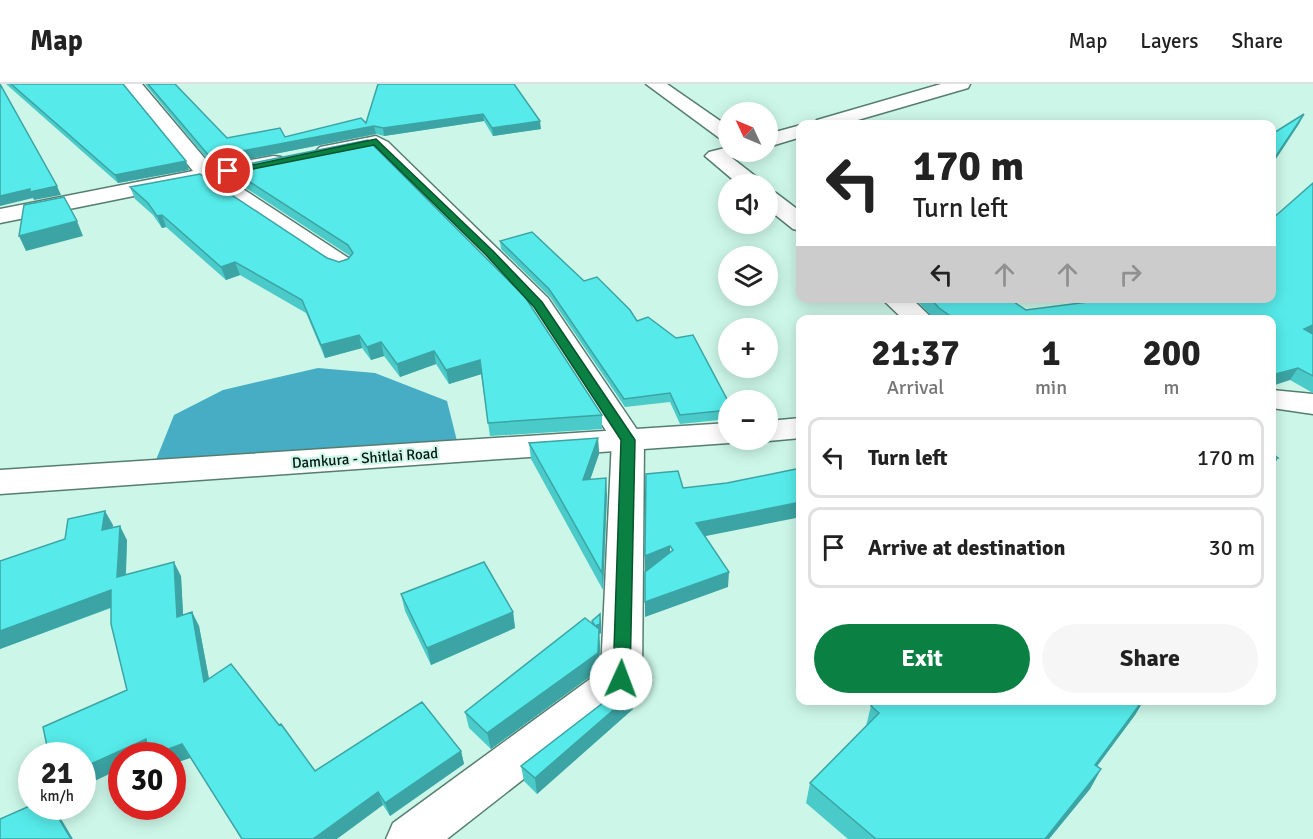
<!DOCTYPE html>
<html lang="en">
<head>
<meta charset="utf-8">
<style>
	body { margin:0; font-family:Signika,sans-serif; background:#f6f6f6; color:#222; height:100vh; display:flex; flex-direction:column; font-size:22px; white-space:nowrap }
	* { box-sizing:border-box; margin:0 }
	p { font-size:20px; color:#767676 }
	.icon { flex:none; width:33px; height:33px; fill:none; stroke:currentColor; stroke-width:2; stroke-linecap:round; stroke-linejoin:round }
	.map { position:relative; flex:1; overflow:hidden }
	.drawer { position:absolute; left:796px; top:231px; width:480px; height:390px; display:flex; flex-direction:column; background:#fff; border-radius:12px; box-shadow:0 3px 15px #0003 }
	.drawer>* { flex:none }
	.hud { position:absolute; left:796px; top:36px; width:480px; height:183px; border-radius:12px; box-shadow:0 3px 15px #0003; background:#fff; color:#222; overflow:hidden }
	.needle { width:39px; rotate:314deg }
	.tools { position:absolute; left:718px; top:18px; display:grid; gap:12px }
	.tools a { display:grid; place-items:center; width:60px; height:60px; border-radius:50%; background:#fff; box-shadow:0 3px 15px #0003; font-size:30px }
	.speed { position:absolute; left:18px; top:658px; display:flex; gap:12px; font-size:30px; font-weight:700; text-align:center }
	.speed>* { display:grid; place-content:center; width:78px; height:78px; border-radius:50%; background:#fff; box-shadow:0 3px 15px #0003; line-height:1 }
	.speed small { font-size:15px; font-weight:400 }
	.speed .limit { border:9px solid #d22; background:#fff; color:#111 }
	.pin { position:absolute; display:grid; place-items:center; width:51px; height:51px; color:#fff; margin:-26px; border:3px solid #fff; border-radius:50%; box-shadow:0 2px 6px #0007 }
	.me { position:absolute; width:66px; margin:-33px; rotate:2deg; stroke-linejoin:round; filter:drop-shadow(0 0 4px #0008) }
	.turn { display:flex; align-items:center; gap:21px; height:126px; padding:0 18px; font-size:27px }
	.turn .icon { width:78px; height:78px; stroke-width:2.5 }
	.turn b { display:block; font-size:42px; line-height:51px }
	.lanes { display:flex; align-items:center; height:57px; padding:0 18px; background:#0003; justify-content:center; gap:30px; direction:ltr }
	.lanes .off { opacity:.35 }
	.eta { display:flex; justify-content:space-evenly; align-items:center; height:102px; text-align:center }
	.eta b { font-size:36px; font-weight:700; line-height:42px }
	.cta { display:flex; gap:12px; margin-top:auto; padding:12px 18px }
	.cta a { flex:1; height:69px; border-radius:36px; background:#0b8043; color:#fff; font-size:24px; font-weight:700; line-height:69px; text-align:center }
	.cta a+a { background:#f6f6f6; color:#222 }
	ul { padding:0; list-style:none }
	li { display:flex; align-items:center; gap:18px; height:81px; margin:0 12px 9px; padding:0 6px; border:3px solid #e0e0e0; border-radius:12px }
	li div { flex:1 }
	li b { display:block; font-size:22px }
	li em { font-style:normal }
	header { display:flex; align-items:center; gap:36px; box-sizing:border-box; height:84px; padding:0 30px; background:#fff; border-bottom:2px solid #e0e0e0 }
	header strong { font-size:28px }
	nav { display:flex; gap:33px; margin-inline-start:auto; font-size:21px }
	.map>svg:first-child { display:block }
	.water { fill:#46adc5 }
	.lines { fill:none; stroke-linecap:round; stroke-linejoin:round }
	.street-casing { stroke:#567d71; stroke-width:3 }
	.secondary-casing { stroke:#567d71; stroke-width:3 }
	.street { fill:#fff; fill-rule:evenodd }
	.secondary { fill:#fff; fill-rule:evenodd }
	.wall { fill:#4acac9 }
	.shaded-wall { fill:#3ca4a4 }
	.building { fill:#56ebea; stroke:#3ca4a4; stroke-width:1.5 }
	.route { fill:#0b8043; stroke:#07532c; stroke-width:1.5 }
	.labels { text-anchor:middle; stroke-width:4.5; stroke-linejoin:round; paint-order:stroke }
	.street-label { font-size:15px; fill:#051410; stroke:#ccf7e8 }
</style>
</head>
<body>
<header>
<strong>Map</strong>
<nav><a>Map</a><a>Layers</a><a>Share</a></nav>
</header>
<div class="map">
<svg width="1313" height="755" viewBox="0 0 1313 755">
	<rect width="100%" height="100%" fill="#ccf7e8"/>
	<!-- water -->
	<path class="water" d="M318,284L375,289L447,317L457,357L156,376L174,331L223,306Z"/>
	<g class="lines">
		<defs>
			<path id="street" d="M123,0H142L212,83L273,72L281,73L284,78L281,83L226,94L350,175L354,180L350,185L341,188L332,185L203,98L0,139V125L193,87Z
				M646,0H667L729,43V58L722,56Z
				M941,0H970L968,4L844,40H814L817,36Z
				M801,41V53L768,63V50Z
				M376,52L388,58L548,214L644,356L642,595L636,607L447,755H386L393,739L601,587L612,356L528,225L374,66L327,73L320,71L316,67L320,63Z
				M729,63V68H743L740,72L732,74L759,95L762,100H738L705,72L709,68Z
				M768,107L776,109L801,128V147L793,145L768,125Z
				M881,214H911L934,236H904Z"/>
			<path id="secondary" d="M1272,306L1313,310V330L1272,324Z
				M801,334V354L768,357L761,356H768V337Z
				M729,339V356H740L729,359L0,410V386Z"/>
		</defs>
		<!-- street casing -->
		<use href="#street" class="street-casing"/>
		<!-- secondary casing -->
		<use href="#secondary" class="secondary-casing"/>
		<!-- street -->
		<use href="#street" class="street"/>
		<!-- secondary -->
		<use href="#secondary" class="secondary"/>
	</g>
	<!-- wall -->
	<path class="wall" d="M6,0H123L189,86L118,99Z
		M145,0H175L227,54L285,53L366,39L378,0L541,45L493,52L484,37L384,52L376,50L213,82Z
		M368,56L602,331V345L490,352L481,290L449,300L436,280L400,293L384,272L371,276L362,264L325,274L306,229L240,191L226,196L166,143L162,144L153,131L135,115L130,103L339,178L348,175L350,172L232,95L228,84Z
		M1313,99V309L1290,296L1272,236H935L918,218L919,214H1008L1026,226L1272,214Z
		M500,157L584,197L637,237L729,319V335L680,340L670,318L625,323L550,213L501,165Z
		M598,354L599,370L590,396L607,410L603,506L531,375L529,359Z
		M113,441L112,444L127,456L126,491L181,492L183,531L192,528L199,542L209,595L315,687L461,667L464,680L390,732L383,721L190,674L172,680V672L127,606L111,524L0,565V477Z
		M401,510L513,528L515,544L431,581L405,527Z
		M600,530L601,539V549L599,550L600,562L599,586L491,665L469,644L465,628L592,540V537Z
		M634,595L633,625L537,710L524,697L521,682Z
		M877,616H1144L1135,631L1097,682L1101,685L1090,705L1049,755H848L806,719L810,699L866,642L871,622Z"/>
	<!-- shaded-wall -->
	<path class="shaded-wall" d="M483,30L484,37L384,52L383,44Z
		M1304,30L1299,40L1272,81V78Z
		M540,37L541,45L493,52L492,44Z
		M374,42L376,50L213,82L210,73Z
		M186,77L189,86L118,99L115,91Z
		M57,102L61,111L34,116L33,114L0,122V112L30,105Z
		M162,131L166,143L162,144L157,132Z
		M77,137L83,152L26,167L19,152Z
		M235,178L240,191L226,196L221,183Z
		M1313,241V251L1304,245Z
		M359,251L362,264L325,274L321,261Z
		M381,258L384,272L371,276L367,263Z
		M434,267L436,280L400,293L397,280Z
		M480,276L482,290L449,300L446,286Z
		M1298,284L1290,296L1272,302V291Z
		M598,354L599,370L584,413L583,396Z
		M1278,374L1272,384V375Z
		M606,394L607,410L603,506L602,489Z
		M801,418V433L696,454V439Z
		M105,427L113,441L110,460L102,446Z
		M120,442L127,456L125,507L117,493Z
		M670,462V477L645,488V472Z
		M174,478L181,492L184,547L177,533Z
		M729,488L728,503L645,533V518Z
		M111,506L120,520L0,565V547Z
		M192,528L199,542L212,611L204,598Z
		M513,528L515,544L431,581L427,564Z
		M600,530L601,539V549L599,550L600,562L599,586L491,665L487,649L595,542Z
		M634,595L633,625L537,710L535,694Z
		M1143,616H1144L1135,631L1084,700L1095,681Z
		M146,655L147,672H122V684L82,703V684Z
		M182,660L190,674L172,680V672H150Z
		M461,667L464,680L390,732L385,719Z
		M1101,685L1090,705L1049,755H1045Z
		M378,708L383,721L337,755H313Z
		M52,723H54L73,755H71Z"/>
	<!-- building -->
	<path class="building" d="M0,0L57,102L30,108V105L0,112Z
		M11,0H123L186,77L115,91Z
		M148,0H175L227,54L280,44L285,53L361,34L366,39L378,0H514L540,37L492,44L483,30L383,44L374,42L210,73Z
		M1304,30L1272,78V50Z
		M368,56L525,213L602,331L488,339L480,276L446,286L434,267L397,280L381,258L367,263L359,251L321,261L302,216L235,178L221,183L162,131L157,132L148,119L130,103L200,90L327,174L339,178L348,175L353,169L348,161L228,84Z
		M1313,99V241L1304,245L1313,250V292L1298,284L1272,291V236H956L939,224L930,214H1008L1026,226L1119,214H1272V135Z
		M64,113L77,137L19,152L24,121Z
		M532,148L584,197L597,193L630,226L637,237L648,233L676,254L693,251L729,319V326L680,331L670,309L624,315L549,205L500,157Z
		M598,354L583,396L606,394L602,489L529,359Z
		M1272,369L1278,374L1272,375Z
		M801,384V418L696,439L729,488L645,518V488L673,466L670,462L645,472L646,390L678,387L683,404L727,399Z
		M105,427L102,446L120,442L117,493L174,478L177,533L192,528L204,598L231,580L279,641L281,640L315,687L422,618L461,667L385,719L378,708L313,755H242L182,660L150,672H148L146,655L82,684V672H49L43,643L127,606L111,540V506L0,547V477L65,455L68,435Z
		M484,478L513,528L427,564L401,510Z
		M600,530V540L595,542L592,537Z
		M585,534L599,545L598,569L487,649L465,628Z
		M634,595L633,609L535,694L521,682Z
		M877,616H1143L1095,681L1101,685L1045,755H876L810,699L879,629L871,622Z
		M32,721V723H52L71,755H0V735Z"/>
	<!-- route -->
	<path class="route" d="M376,55L493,167L542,218L635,356L630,595L627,600L621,602L615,600L613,595L621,356L534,223L486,171L374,61L228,90L224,87Z"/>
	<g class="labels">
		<!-- street labels -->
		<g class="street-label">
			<text transform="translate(365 374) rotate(-4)" y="5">Damkura - Shitlai Road</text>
		</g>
	</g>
</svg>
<div class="tools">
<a><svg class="needle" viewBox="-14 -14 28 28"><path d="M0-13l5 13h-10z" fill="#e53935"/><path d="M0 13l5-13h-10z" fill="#767676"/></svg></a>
<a><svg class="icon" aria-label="sound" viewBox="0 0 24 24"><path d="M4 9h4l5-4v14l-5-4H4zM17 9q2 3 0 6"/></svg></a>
<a><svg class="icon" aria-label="layers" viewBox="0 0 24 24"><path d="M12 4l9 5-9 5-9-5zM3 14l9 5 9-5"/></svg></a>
<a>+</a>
<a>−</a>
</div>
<div class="speed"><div>21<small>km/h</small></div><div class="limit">30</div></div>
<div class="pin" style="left:228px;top:87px;background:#d93025"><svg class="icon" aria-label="arrive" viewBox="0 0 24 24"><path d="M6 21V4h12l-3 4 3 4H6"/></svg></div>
<svg class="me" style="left:621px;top:595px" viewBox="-20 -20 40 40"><circle r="19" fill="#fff"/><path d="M0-13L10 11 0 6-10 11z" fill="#0b8043"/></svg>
<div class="hud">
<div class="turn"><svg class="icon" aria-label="left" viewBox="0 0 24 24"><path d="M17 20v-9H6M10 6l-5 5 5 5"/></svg><div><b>170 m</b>Turn left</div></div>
<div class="lanes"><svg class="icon" aria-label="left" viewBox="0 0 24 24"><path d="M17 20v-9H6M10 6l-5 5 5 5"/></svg><svg class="icon off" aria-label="ahead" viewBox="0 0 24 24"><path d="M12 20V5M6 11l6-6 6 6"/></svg><svg class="icon off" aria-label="ahead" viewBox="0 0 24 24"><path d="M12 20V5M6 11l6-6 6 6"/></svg><svg class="icon off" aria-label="right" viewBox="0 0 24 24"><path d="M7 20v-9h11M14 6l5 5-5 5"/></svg></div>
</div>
<section class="drawer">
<div class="eta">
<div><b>21:37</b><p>Arrival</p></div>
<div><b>1</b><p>min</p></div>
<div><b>200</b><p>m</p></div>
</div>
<ul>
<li><svg class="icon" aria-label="left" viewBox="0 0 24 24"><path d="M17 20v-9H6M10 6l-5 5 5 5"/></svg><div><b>Turn left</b></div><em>170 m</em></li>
<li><svg class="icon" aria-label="arrive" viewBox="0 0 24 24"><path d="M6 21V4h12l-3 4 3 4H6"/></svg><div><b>Arrive at destination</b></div><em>30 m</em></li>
</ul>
<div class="cta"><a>Exit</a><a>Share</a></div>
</section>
</div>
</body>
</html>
